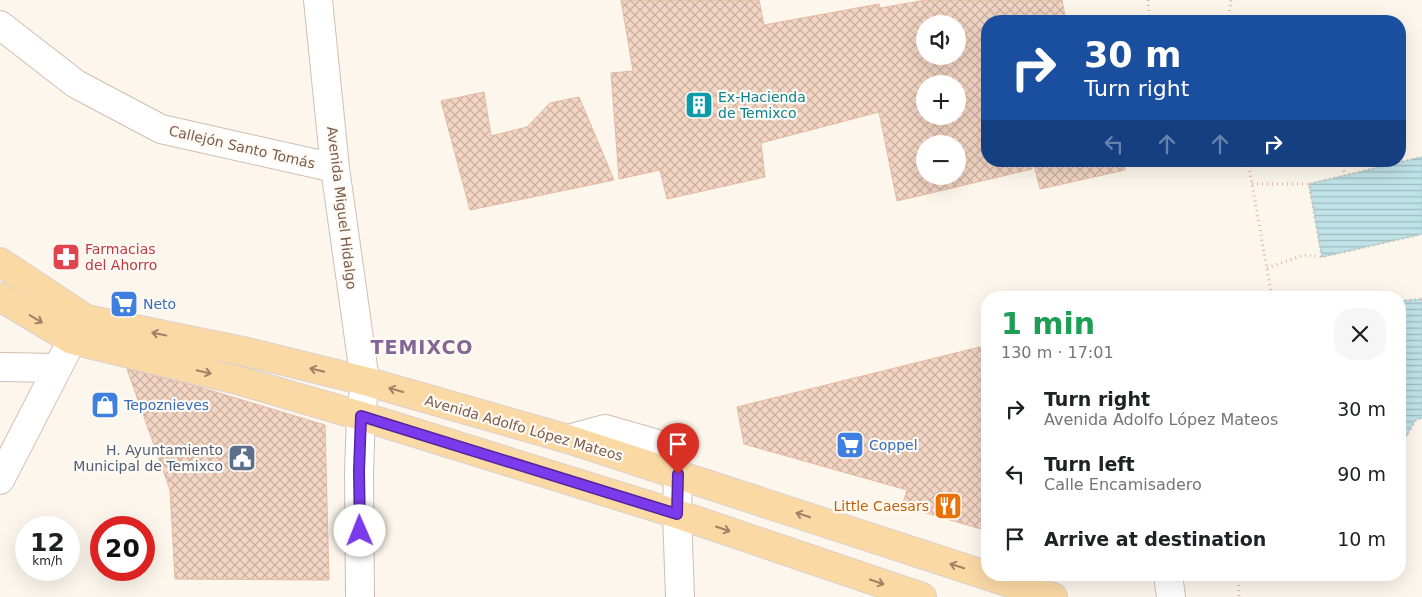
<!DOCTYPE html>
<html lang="en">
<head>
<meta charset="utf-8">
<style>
	body { margin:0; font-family:"DejaVu Sans",sans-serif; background:#f6f6f6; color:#202124; height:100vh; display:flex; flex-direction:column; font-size:19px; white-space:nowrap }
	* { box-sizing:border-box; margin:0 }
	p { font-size:16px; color:#757577 }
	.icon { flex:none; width:28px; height:28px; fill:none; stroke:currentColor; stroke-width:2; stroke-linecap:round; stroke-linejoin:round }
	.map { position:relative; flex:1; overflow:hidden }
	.details { position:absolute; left:981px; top:291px; width:425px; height:290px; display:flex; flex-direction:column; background:#fff; border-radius:20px; box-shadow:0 5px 20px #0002 }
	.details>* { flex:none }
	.top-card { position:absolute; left:981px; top:15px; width:425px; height:152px; border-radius:20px; box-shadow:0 5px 20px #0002; background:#1a4fa0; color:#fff; overflow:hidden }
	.buttons { position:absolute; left:916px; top:15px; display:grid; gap:10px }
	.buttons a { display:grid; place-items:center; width:50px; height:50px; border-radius:50%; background:#fff; box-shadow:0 5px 20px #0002; font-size:25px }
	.speed { position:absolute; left:15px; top:516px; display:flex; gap:10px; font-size:25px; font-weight:700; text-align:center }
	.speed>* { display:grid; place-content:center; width:65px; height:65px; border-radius:50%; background:#fff; box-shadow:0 5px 20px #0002; line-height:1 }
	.speed small { font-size:12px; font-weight:400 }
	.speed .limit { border:8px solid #d22; background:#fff; color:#111 }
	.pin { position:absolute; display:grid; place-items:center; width:42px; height:42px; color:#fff; margin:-51px -21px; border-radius:50% 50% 50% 0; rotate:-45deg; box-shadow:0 0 5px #0007 }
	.pin .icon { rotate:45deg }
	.me { position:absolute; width:55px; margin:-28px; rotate:359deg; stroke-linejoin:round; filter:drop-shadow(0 0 4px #0008) }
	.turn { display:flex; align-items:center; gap:18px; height:105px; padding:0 20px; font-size:22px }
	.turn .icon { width:65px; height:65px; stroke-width:2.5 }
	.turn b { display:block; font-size:35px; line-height:42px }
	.lanes { display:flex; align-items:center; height:48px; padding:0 20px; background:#0003; justify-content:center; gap:25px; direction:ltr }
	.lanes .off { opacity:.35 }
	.round { display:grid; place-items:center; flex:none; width:52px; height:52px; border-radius:20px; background:#f6f6f6 }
	.overview { display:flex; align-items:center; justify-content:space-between; height:85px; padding:0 20px }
	h1 { font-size:30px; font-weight:700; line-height:38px; color:#1e9e55 }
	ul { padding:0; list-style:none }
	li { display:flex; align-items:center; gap:15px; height:65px; padding:0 20px }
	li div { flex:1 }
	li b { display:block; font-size:19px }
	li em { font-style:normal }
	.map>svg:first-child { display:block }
	.water { fill:url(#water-rules); stroke:#a5d3da }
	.building { fill:url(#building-cross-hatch); stroke:#e6bba3; fill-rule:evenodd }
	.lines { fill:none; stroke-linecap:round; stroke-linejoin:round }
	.minor-casing { stroke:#d1beb0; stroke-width:30 }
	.major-casing { stroke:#dad1cd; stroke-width:30 }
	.path { stroke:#d9b8a5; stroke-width:3; stroke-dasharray:1 4; stroke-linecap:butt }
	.minor { stroke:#fff; stroke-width:28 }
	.major { stroke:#fbd9a5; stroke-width:28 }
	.oneway { stroke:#a18267 }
	.route-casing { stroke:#51269a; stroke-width:12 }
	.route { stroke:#7c3aed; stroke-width:9 }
	.labels { text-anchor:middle; stroke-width:4.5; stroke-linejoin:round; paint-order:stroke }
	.culture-label { font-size:14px; fill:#0d838f; stroke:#fffaf3; text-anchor:start }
	.street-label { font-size:14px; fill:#7a5c4d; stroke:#fffaf3 }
	.health-label { font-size:14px; fill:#be3a42; stroke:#fffaf3; text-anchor:start }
	.shop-label { font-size:14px; fill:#366cbe; stroke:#fffaf3; text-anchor:start }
	.service-label { font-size:14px; fill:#4e5e75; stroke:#fffaf3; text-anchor:end }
	.food-label { font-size:14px; fill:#c56008; stroke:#fffaf3; text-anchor:end }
	.district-label { font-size:19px; font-weight:bold; letter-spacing:1px; fill:#846695; stroke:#fffaf3 }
</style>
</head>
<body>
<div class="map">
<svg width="1422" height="597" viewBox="0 0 1422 597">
	<defs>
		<pattern id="water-rules" width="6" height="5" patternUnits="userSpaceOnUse" patternTransform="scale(1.25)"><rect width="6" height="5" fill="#bfe3e8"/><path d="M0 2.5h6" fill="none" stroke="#a0bbbe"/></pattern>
		<pattern id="building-cross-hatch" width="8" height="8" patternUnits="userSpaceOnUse" patternTransform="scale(1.25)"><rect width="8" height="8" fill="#f3d5c3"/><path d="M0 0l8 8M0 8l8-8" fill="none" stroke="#cab0a1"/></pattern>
	</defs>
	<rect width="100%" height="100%" fill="#fdf6ec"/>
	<!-- water -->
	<path class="water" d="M1422,157V234L1322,257L1309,184Z
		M1422,299V418L1416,419L1406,437L1400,439V301Z"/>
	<!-- building -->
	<path class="building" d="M621,0H759L764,25L879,4L880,8L926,0H1062L1066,21H988V161H1031L1032,169L897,201L879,112L761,143L765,177L667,199L660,170L619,179L611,73L633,71ZM925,24H958V56H925ZM925,84H958V116H925ZM925,144H958V176H925Z
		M484,92L491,136L527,127L550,103L579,97L614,180L470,210L441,101Z
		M1033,161H1124L1125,170L1040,189Z
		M988,345V531L902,506L907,490L744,444L737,407Z
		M127,369L196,386L325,425L329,580L175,579L170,490Z"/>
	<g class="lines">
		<defs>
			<path id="minor" d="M318,0L335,168L365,381L361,416L359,471L360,597
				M0,25L76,84L161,129L335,168
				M0,367L57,368
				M568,439L605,429L654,443L669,472
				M678,474L677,514L680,597
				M0,480L72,340L85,321
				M1168,575L1171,597"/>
			<path id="major" d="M0,262L86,319L247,352L365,381L568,439L1053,597
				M0,297L72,340L241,381L361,416L677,514L922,597"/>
		</defs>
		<!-- minor casing -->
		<use href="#minor" class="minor-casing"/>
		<!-- major casing -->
		<use href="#major" class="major-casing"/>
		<!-- path -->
		<path class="path" d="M1148,0L1150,21
			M1228,21L1231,0
			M1248,161L1272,298
			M1341,161L1345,175
			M1252,184H1309
			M1322,257L1309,184L1422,157
			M1267,268L1304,255L1322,257L1422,234
			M1400,301L1422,299
			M1400,439L1406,437L1416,419L1422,418
			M1238,575L1239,597"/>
		<!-- minor -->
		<use href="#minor" class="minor"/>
		<!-- major -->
		<use href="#major" class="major"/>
	</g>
	<!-- one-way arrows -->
	<defs><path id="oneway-shaft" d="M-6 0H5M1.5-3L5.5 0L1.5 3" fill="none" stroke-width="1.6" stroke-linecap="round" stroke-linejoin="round" transform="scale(1.25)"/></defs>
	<g class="oneway">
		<use href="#oneway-shaft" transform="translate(36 319) rotate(31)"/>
		<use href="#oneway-shaft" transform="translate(159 334) rotate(-168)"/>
		<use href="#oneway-shaft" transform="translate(317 370) rotate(-166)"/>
		<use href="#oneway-shaft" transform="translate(204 372) rotate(13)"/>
		<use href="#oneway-shaft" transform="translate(396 390) rotate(-164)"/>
		<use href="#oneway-shaft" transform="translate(803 515) rotate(-162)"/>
		<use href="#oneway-shaft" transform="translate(723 529) rotate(19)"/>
		<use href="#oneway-shaft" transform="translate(957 566) rotate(-162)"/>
		<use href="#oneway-shaft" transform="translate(877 582) rotate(19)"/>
	</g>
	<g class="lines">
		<defs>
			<path id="route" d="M360,531L359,471L361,416L677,514L678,474"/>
		</defs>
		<!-- route casing -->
		<use href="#route" class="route-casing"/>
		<!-- route -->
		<use href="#route" class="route"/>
	</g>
	<!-- icons -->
	<defs>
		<symbol id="building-square" viewBox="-11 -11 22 22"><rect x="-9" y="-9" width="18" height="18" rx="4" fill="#0f9aa8" stroke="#fffaf3"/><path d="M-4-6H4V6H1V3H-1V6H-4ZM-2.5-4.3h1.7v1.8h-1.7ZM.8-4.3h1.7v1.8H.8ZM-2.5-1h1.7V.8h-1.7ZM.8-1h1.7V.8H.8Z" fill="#fff"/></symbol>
		<symbol id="pharmacy-square" viewBox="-11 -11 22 22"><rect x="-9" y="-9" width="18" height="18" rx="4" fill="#e0444e" stroke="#fffaf3"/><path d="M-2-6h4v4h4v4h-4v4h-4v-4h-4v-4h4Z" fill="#fff"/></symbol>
		<symbol id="supermarket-square" viewBox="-11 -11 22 22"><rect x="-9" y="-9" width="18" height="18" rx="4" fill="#3f7fe0" stroke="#fffaf3"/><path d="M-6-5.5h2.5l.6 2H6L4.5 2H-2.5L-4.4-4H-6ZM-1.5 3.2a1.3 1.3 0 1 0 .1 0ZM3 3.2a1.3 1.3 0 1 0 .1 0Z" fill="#fff"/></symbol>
		<symbol id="shop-square" viewBox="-11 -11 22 22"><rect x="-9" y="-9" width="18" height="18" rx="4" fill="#3f7fe0" stroke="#fffaf3"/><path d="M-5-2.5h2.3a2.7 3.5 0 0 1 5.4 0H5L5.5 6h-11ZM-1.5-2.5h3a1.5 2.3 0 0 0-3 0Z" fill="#fff"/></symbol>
		<symbol id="civic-square" viewBox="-11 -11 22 22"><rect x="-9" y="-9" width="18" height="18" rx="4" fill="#5c6f8a" stroke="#fffaf3"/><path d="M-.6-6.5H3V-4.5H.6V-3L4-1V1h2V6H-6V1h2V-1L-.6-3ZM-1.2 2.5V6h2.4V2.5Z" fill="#fff"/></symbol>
		<symbol id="restaurant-square" viewBox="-11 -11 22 22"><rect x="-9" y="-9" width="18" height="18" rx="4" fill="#e8710a" stroke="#fffaf3"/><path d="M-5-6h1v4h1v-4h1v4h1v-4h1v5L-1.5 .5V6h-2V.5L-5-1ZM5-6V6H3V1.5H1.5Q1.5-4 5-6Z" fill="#fff"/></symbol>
	</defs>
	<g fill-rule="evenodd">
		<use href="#building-square" x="683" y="89" width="32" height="32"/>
		<use href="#pharmacy-square" x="50" y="241" width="32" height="32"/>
		<use href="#supermarket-square" x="108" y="288" width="32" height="32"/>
		<use href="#shop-square" x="89" y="389" width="32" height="32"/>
		<use href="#supermarket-square" x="834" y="429" width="32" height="32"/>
		<use href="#civic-square" x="226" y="442" width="32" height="32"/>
		<use href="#restaurant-square" x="932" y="490" width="32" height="32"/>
	</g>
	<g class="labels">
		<!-- culture labels -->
		<g class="culture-label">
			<text x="718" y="102">Ex-Hacienda<tspan x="718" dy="16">de Temixco</tspan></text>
		</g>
		<!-- street labels -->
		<g class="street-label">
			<text transform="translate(242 147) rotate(13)" y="5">Callejón Santo Tomás</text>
			<text transform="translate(342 208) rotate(83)" y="5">Avenida Miguel Hidalgo</text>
			<text transform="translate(524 428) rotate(16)" y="5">Avenida Adolfo López Mateos</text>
		</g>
		<!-- health labels -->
		<g class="health-label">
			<text x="85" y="254">Farmacias<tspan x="85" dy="16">del Ahorro</tspan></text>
		</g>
		<!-- shop labels -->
		<g class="shop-label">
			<text x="143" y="309">Neto</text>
			<text x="124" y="410">Tepoznieves</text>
			<text x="869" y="450">Coppel</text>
		</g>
		<!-- service labels -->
		<g class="service-label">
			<text x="223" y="455">H. Ayuntamiento<tspan x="223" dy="16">Municipal de Temixco</tspan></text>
		</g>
		<!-- food labels -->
		<g class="food-label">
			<text x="929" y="511">Little Caesars</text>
		</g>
		<!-- district labels -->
		<g class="district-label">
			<text x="422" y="354">TEMIXCO</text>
		</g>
	</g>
</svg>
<div class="buttons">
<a><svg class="icon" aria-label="sound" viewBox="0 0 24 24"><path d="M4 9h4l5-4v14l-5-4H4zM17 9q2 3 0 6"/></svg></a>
<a>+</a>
<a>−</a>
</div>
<div class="speed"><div>12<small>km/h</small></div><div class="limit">20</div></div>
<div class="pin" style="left:678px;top:474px;background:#d93025"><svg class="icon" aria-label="arrive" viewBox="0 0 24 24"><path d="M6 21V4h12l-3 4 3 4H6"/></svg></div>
<svg class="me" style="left:360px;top:531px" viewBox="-20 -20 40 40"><circle r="19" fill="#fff"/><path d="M0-13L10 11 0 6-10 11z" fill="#7c3aed"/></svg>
<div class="top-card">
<div class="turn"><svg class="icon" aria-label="right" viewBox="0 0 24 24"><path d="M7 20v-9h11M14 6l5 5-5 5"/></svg><div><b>30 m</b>Turn right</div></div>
<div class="lanes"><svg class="icon off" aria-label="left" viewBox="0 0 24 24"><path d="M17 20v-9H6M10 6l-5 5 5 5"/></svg><svg class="icon off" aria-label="ahead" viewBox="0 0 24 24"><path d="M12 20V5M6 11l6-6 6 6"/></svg><svg class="icon off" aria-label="ahead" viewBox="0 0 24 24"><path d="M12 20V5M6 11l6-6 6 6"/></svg><svg class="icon" aria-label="right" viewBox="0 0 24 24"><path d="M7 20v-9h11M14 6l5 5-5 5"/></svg></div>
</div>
<section class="details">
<div class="overview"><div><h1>1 min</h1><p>130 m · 17:01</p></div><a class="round"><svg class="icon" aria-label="close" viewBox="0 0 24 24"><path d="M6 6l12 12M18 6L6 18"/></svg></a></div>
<ul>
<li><svg class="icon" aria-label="right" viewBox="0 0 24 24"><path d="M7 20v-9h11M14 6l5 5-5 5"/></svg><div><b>Turn right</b><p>Avenida Adolfo López Mateos</p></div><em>30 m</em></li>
<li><svg class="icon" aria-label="left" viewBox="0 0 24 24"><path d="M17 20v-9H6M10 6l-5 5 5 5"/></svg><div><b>Turn left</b><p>Calle Encamisadero</p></div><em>90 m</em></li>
<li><svg class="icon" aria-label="arrive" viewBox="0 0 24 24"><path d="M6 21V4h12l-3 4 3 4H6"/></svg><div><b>Arrive at destination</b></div><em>10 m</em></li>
</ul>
</section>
</div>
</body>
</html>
